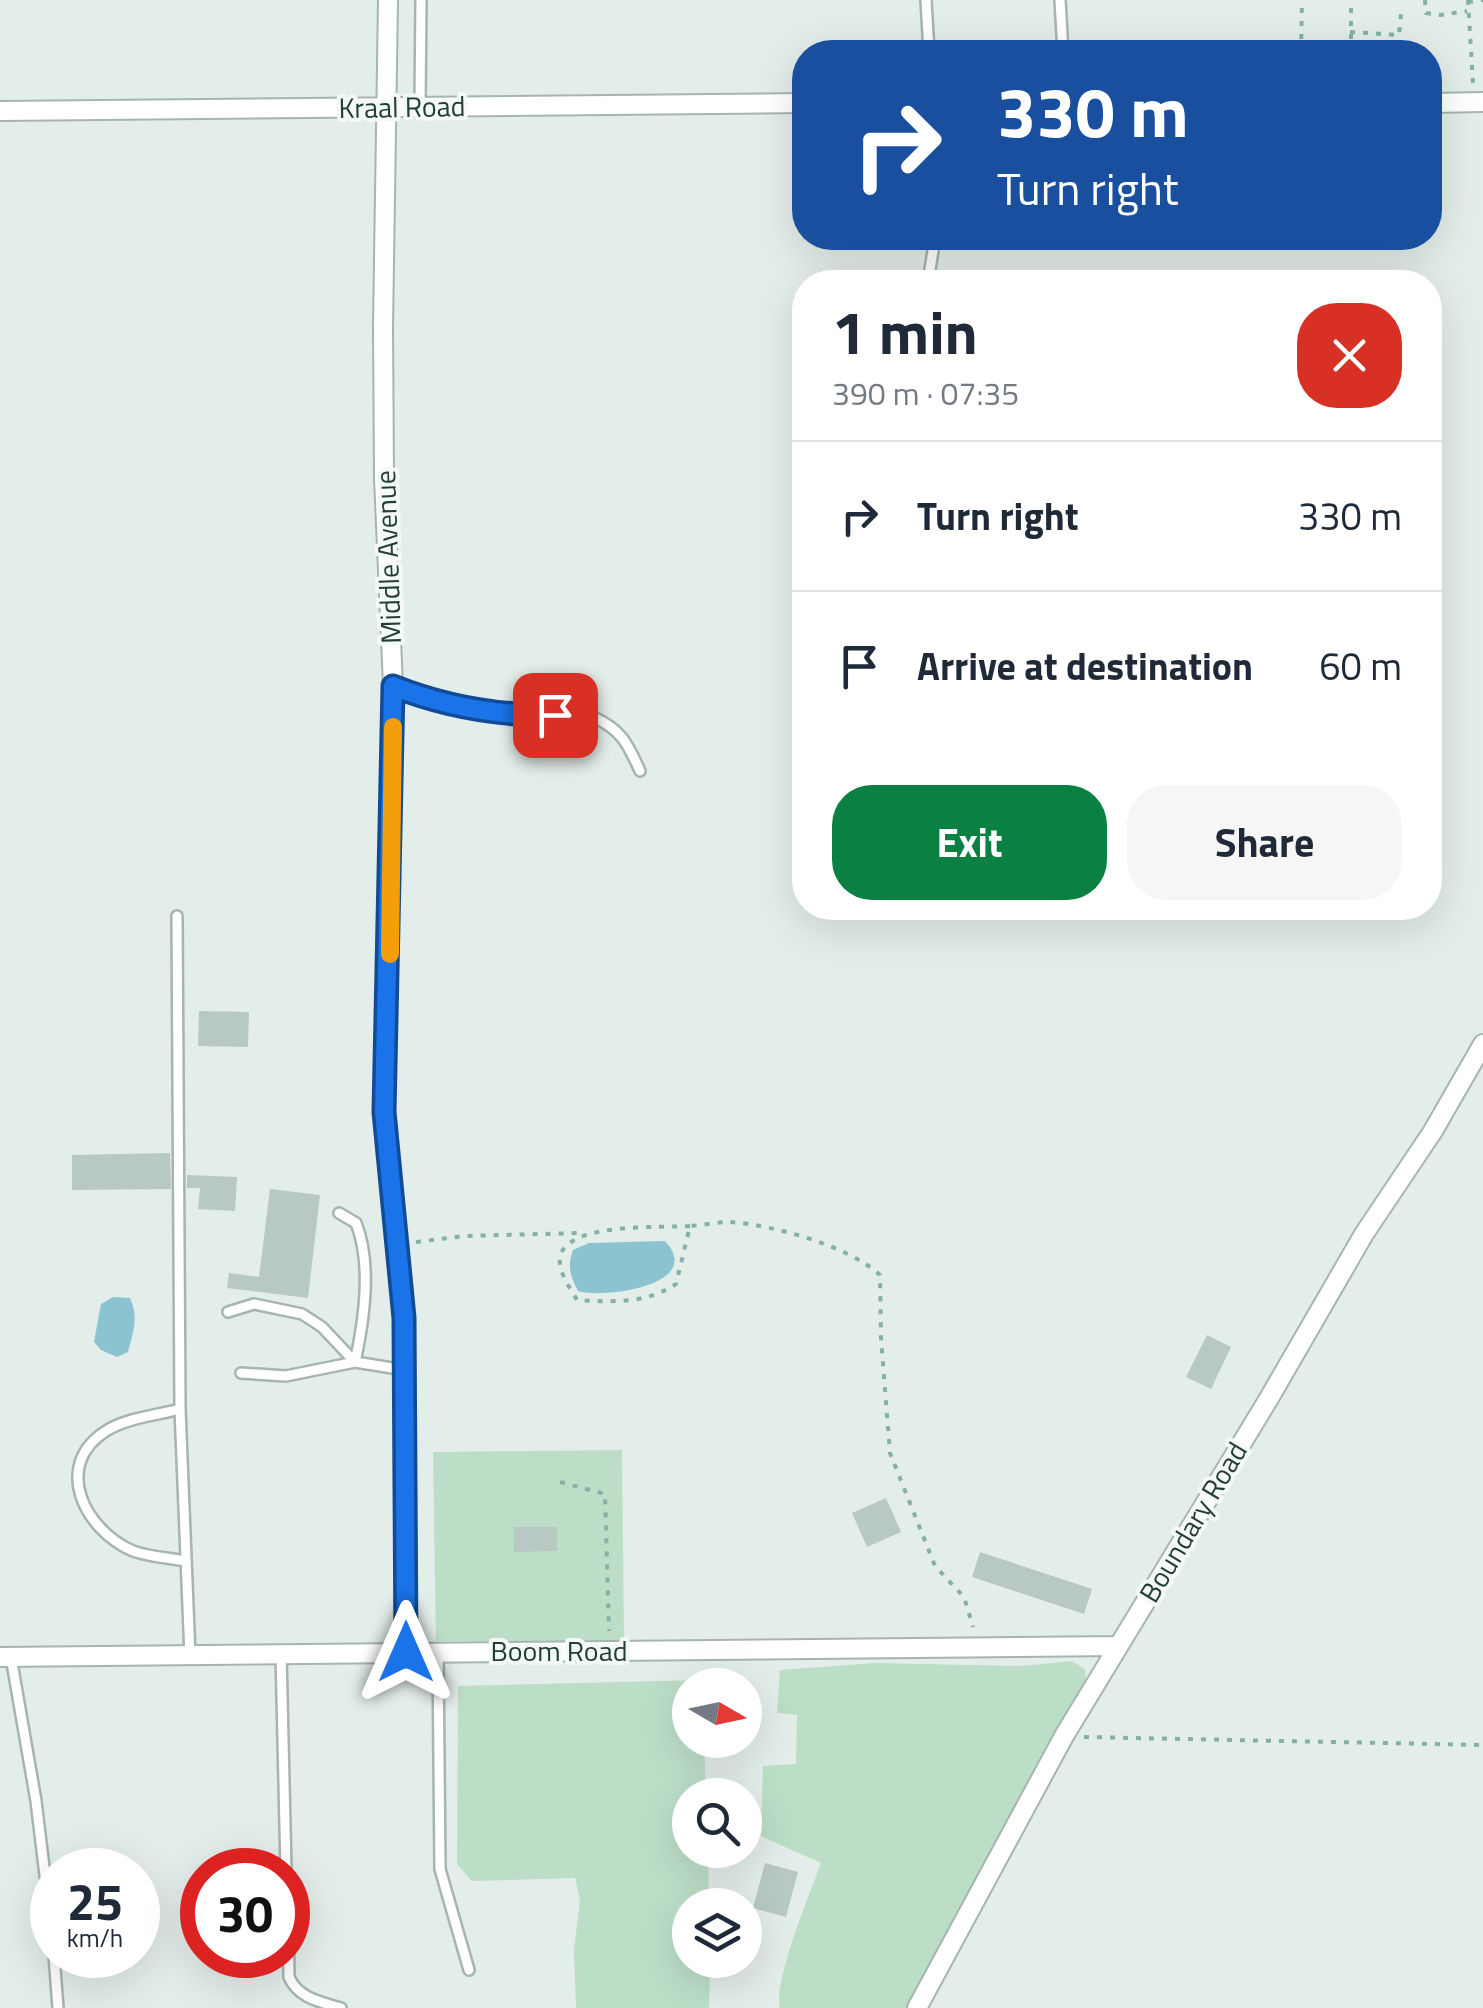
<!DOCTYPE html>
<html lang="en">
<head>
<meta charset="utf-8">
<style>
	body { margin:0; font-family:"Titillium Web",sans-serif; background:#f6f6f7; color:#1f2937; height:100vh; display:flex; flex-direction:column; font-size:38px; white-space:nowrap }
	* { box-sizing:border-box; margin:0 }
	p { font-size:32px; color:#747a83 }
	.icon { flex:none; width:55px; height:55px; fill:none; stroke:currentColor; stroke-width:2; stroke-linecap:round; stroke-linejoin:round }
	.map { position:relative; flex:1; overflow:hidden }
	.drawer { position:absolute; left:792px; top:270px; width:650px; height:650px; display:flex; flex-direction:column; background:#fff; border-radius:40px; box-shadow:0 10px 40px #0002 }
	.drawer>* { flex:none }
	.guide { position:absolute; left:792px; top:40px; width:650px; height:210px; border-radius:40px; box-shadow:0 10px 40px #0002; background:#1a4fa0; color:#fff; overflow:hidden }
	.needle { width:65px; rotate:99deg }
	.controls { position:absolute; left:672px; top:1668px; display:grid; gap:20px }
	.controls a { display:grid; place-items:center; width:90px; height:90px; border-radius:50%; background:#fff; box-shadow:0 10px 40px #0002; font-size:50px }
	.speed { position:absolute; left:30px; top:1848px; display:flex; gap:20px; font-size:50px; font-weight:700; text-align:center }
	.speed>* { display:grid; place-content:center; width:130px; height:130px; border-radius:50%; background:#fff; box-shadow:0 10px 40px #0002; line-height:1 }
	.speed small { font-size:25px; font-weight:400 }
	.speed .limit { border:15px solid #d22; background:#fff; color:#111 }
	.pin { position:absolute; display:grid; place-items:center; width:85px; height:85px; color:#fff; margin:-42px; border-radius:20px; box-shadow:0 5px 15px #0006 }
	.me { position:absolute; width:110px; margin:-55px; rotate:0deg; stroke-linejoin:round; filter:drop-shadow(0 0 8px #0008) }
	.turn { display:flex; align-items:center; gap:35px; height:210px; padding:0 40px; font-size:45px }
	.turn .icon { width:130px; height:130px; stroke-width:2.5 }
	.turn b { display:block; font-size:70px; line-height:85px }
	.round { display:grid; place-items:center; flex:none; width:105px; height:105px; border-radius:40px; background:#f6f6f7 }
	.head { display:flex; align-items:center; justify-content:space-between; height:170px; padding:0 40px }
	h1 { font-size:60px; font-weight:700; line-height:75px }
	.primary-button { display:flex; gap:20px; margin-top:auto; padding:20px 40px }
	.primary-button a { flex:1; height:115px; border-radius:40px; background:#0b8043; color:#fff; font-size:40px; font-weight:700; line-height:115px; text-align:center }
	.primary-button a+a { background:#f6f6f7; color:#1f2937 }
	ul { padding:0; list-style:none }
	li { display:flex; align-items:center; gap:30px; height:150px; padding:0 40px; border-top:2px solid #e0e1e3 }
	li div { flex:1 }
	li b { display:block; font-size:38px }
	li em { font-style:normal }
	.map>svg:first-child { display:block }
	.green { fill:#bcdec7 }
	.water { fill:#8bc3d1 }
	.building { fill:#b8c8c2 }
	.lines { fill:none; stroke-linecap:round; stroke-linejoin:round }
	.service-casing { stroke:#a6b5b0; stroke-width:14 }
	.minor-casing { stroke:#a6b5b0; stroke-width:22 }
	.path { stroke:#84b0a5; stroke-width:4; stroke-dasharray:5 8; stroke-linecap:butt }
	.service { stroke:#fff; stroke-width:9 }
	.minor { stroke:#fff; stroke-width:18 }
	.route-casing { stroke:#114b97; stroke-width:25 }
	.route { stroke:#1a73e8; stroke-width:18 }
	.slow { stroke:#f59e0b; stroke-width:18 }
	.labels { text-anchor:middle; stroke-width:8; stroke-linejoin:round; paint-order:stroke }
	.street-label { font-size:28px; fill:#233e38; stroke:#f4f9f7 }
</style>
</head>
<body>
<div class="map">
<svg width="1483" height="2008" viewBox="0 0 1483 2008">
	<rect width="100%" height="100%" fill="#e3ede9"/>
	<!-- green -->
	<path class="green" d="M622,1450L624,1641H436L433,1452Z
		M1072,1661L1085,1669L1086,1680L909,2008H780C773,1981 810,1894 821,1863L761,1836L763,1766L796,1764L797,1715L777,1713L780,1670L875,1663L1022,1666Z
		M701,1680L702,1685H690V1740H704L706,1795H690V1850H708L709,1905H690V1960H710L709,2008H576L574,1950L580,1900L575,1878L472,1881L457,1864L458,1686Z"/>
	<!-- water -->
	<path class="water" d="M665,1241C706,1285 604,1299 578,1291C570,1276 567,1266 573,1250L589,1243Z
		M113,1297L130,1298C139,1317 133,1333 128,1352L117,1357L101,1350L94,1342L101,1304Z"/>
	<!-- building -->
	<path class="building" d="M199,1011L249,1012L248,1047L198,1046Z
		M170,1153L171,1189L72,1190V1155Z
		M187,1175L237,1177L235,1211L198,1209L200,1188H187Z
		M270,1189L320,1195L308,1298L227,1288L229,1273L259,1277Z
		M1207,1335L1231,1347L1211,1389L1186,1377Z
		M886,1498L901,1532L867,1547L852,1513Z
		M514,1527H557V1551L514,1552Z
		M980,1552L1092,1589L1084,1614L972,1577Z
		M765,1863L798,1872L786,1917L753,1908Z"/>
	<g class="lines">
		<defs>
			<path id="service" d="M926,0L929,52
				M1060,0L1063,52
				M420,106L421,0
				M928,282L935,238
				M393,686L429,701L487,712L593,717C621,729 628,744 640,771
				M177,916L180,1409L190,1656
				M228,1312L254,1304L302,1314L322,1327L355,1362L405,1370
				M241,1373L286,1376L355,1362C364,1321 372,1263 356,1223L339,1213
				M180,1409C158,1415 126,1418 106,1431C52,1465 84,1530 133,1551C149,1557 170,1558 186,1561
				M438,1652L440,1869L469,1970
				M281,1653L286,1870
				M11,1657L36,1801L52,1933
				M288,1916L289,1977C298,1998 320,2002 341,2008
				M54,1955L58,2008"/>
			<path id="minor" d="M388,0L383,326L384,478L393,686L384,1112L404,1318L406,1652
				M1430,103L1483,102
				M0,111L805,103
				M0,1657L1117,1646
				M917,2008L1064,1736L1268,1400L1364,1234L1433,1131L1483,1044"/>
		</defs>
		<!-- service casing -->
		<use href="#service" class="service-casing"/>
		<!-- minor casing -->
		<use href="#minor" class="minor-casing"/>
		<!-- path -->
		<path class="path" d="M1425,0L1426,13L1441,15L1467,11
			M1468,0L1473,83
			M1468,2L1483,0
			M1350,32L1399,35L1401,14
			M1350,49H1372L1375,52
			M1301,52L1302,0
			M1351,52V0
			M690,1226C661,1228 567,1222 560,1257C558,1272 570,1288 577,1300C612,1302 646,1304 676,1284L690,1226C703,1225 718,1222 730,1222C773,1225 849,1246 880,1275L881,1338L890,1453L935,1566L964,1597L973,1627
			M416,1242L464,1236L580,1233
			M560,1482L605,1494L609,1631
			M1084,1737L1483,1745"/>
		<!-- service -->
		<use href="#service" class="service"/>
		<!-- minor -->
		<use href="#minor" class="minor"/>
	</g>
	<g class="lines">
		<defs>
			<path id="route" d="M406,1652L404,1318L384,1112L393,686C446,707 498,716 555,715"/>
		</defs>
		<!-- route casing -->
		<use href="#route" class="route-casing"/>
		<!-- route -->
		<use href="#route" class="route"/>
		<!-- slow -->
		<path class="slow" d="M390,954L393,727"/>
	</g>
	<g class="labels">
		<!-- street labels -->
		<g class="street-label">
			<text transform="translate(402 107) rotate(-1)" y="10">Kraal Road</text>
			<text transform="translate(388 557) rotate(-92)" y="10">Middle Avenue</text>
			<text transform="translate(1193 1522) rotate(-59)" y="10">Boundary Road</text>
			<text x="559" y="1661">Boom Road</text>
		</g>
	</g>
</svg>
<div class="controls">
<a><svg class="needle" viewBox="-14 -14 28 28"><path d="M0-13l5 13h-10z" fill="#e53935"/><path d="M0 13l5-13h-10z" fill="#747a83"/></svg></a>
<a><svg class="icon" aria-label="search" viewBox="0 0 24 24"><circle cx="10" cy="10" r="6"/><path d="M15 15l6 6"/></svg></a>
<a><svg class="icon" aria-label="layers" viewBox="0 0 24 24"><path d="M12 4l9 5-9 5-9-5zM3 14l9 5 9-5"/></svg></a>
</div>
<div class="speed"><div>25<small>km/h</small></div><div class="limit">30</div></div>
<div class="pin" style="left:555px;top:715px;background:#d93025"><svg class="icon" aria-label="arrive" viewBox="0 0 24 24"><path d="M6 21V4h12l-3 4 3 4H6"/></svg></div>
<svg class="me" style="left:406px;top:1652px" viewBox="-20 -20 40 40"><path d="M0-17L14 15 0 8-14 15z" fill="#1a73e8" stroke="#fff" stroke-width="4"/></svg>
<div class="guide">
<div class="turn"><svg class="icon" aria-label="right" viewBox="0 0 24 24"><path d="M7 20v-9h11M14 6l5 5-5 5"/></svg><div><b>330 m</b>Turn right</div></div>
</div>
<section class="drawer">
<div class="head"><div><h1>1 min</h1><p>390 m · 07:35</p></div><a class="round" style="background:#d93025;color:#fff"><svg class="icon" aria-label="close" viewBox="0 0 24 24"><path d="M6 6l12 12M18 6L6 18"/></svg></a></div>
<ul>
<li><svg class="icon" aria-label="right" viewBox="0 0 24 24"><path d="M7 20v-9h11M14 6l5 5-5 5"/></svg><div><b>Turn right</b></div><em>330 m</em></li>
<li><svg class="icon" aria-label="arrive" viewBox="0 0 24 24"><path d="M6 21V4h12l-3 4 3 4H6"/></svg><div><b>Arrive at destination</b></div><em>60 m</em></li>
</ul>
<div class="primary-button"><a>Exit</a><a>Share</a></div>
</section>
</div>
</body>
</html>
